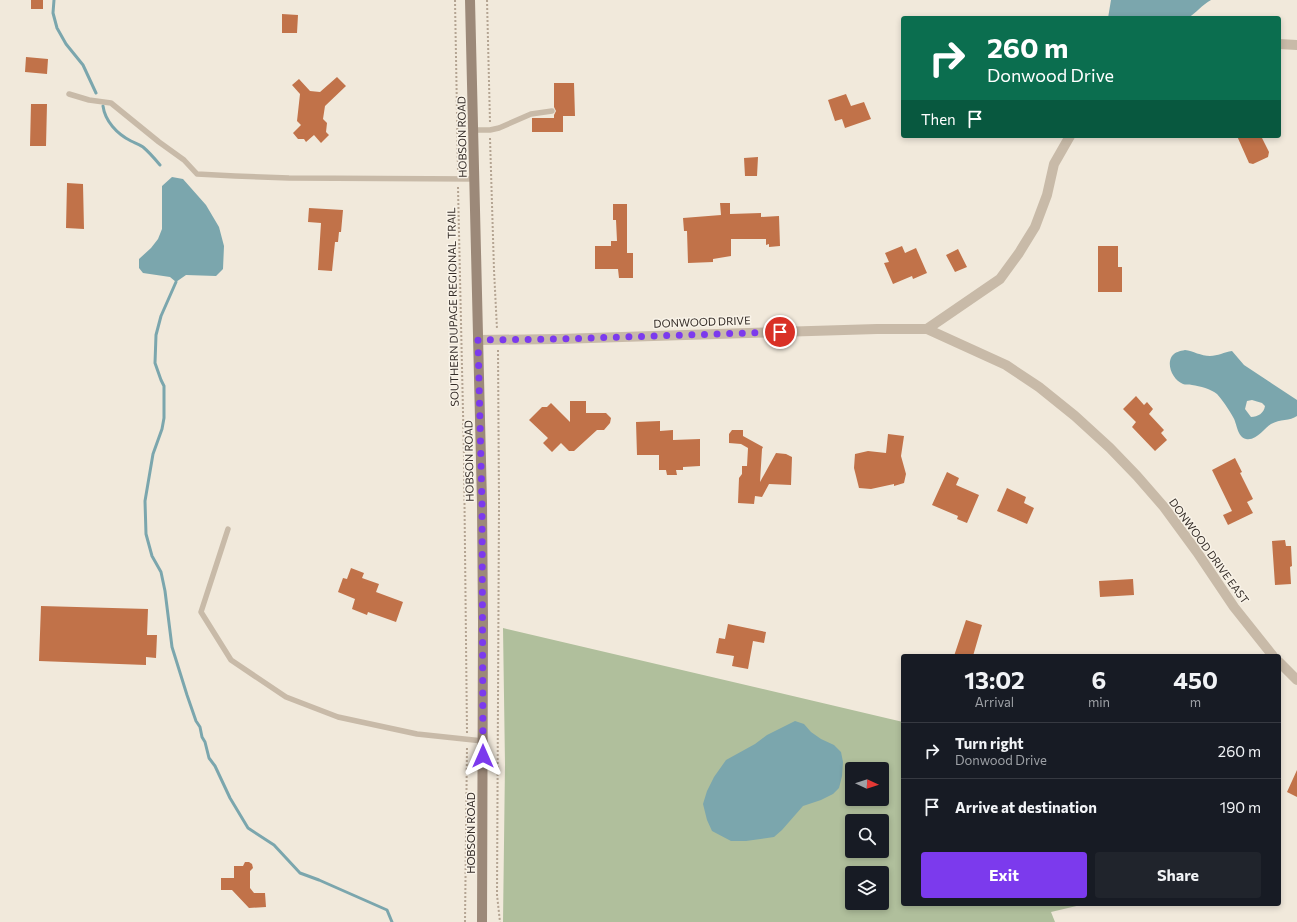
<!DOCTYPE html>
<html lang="en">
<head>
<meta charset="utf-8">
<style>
	body { margin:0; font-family:Commissioner,sans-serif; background:#20242c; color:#f1f3f6; height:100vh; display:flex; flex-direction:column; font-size:15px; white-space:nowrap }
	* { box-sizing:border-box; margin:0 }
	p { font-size:13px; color:#9ea1a6 }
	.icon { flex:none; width:22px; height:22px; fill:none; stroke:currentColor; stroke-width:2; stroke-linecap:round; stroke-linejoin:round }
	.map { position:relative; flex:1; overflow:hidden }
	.details { position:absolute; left:901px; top:654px; width:380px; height:252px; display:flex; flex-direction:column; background:#171b24; border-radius:4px; box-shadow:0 2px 6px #0003 }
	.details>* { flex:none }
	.guide { position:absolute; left:901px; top:16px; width:380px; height:122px; border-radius:4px; box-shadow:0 2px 6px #0003; background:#0b6e4f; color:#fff; overflow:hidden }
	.needle { width:26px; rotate:93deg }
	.buttons { position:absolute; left:845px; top:762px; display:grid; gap:8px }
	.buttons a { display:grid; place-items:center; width:44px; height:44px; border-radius:4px; background:#171b24; box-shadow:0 2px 6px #0003; font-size:20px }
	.pin { position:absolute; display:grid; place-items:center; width:34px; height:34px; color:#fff; margin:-17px; border:2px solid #fff; border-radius:50%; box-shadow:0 1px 4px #0007 }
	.me { position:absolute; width:44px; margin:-22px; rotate:0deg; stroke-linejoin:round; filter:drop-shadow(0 0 3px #0008) }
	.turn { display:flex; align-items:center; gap:14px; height:84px; padding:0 20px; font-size:18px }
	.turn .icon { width:52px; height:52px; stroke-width:2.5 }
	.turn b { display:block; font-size:28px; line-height:34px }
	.then { display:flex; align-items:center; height:38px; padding:0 20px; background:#0003; gap:8px; font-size:15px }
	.eta { display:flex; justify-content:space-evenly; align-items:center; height:68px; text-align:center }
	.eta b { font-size:24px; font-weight:700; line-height:28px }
	.cta { display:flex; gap:8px; margin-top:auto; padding:8px 20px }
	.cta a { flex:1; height:46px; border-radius:4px; background:#7c3aed; color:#fff; font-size:16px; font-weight:700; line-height:46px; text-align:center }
	.cta a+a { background:#20242c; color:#f1f3f6 }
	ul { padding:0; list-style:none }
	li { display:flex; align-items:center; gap:12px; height:56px; padding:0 20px; border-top:1px solid #363941 }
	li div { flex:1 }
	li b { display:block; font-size:15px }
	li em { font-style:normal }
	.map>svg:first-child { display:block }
	.green { fill:#b0bf9c; fill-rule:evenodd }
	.water { fill:#7ba6ad; fill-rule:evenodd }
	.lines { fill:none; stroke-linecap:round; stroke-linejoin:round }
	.stream { stroke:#7ba6ad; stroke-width:3 }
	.building { fill:#c17249 }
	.path { stroke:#b4a492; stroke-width:2; stroke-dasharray:2 2; stroke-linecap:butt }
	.service { stroke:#c8baa8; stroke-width:5.5 }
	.minor { stroke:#c8baa8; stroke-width:10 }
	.secondary { stroke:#9c8979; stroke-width:10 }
	.route { stroke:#7c3aed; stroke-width:7; stroke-dasharray:0 12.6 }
	.labels { text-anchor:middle; stroke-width:3; stroke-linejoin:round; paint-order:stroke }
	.street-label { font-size:11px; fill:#352d28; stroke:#f9f3e8 }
</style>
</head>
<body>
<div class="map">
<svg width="1297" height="922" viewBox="0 0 1297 922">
	<rect width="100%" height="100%" fill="#f1e9db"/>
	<!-- green -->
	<path class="green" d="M503,628L903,722V904H1085L1051,912L1055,922H503L505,764ZM852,769H882V799H852ZM852,821H882V851H852ZM852,873H882V903H852Z"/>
	<!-- water -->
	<path class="water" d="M1111,0H1211C1202,5 1196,13 1188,18H1108Z
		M172,177L183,179L206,205L219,227L224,246L223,269L216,276L186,275L176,282L170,277L143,273L139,268V259L151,248L158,239L162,229V186Z
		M1185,350C1193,351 1201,356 1210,356C1218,356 1224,352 1232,351L1244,365L1297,400V416C1290,421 1280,419 1271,424C1264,428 1257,441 1246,439C1237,437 1237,423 1233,417C1230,411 1221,398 1217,394C1211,389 1200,386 1192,385C1189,384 1185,385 1183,384C1173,380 1166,365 1172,356C1175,352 1180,351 1185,350ZM1252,400L1262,403L1265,406C1264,413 1258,417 1251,417L1245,409L1247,401Z
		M795,721L804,724L811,732L821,739L834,745L841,752L843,762L842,776L839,788L833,794L821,800L803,806L782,830L774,837L746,841H731L712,831L707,820L703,804L707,791L714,777L726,760L755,744L767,735Z"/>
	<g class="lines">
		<!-- stream -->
		<path class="stream" d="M54,0L53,13L57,28L66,44L83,65L96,93
			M103,106C105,121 117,134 131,141C135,143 139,144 143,147C149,152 155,159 160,165
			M176,282L161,316L156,335L155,363L161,380L164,386V418L162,429L153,454L145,501L146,534L152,556L161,572L165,591L172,647L187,695L196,721L200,727L202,737L205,742L209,758L215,766L230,798L248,828L274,845L300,873L319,880L387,910L392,922"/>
	</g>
	<!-- building -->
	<path class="building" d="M31,0H43V9H31Z
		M282,14L298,15L297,33H282Z
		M26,57L48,59L47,74L25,72Z
		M337,77L346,86L325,106L323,119L327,123L326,132L329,135L321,143L314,135L306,142L304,139H298L293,133L301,125L297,121L300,94L292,85L299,79L310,91L320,92Z
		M554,83H574L575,116H563V132H532V118H554V115L556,111L554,107Z
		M846,94L851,106L864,102L871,119L845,128L842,119L835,121L828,100Z
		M31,104H47L46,146H30Z
		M1237,136H1261L1269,152L1268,157L1253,164L1249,163Z
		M758,157L757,176H745L744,158Z
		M67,183L83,184L84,229L66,228Z
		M720,203H730V214L761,213V217L779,216L780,246L769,247V244L766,245V239H731V256L713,259V262L688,263L687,231H684L683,218L721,215Z
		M613,204H627V253H633V278H619L618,269H595V246H611V241H617L616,220H613Z
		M309,208L343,210L341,232H339L338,242H335L332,271L318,270L321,223L308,222Z
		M902,246L905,253L916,248L927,273L913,279L912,276L893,284L884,263L889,262L885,253Z
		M1098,246H1118V267H1122V292H1098Z
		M958,249L967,267L955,272L946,255Z
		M1136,396L1144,405L1147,402L1153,409L1149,414L1164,430L1161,433L1167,440L1155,451L1132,427L1136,422L1123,409Z
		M570,401H586V413H606L611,418L610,423L604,430H597L574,451H569L561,443L552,452L543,443L548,438L529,420L542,407H547L551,403L570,422Z
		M660,421V431L673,430V440L700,439V466L683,467V470H676L677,475H667L666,470H659V455H637L636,422Z
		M732,430H743V436L763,447L762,449L760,482L776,453L786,454L792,457L791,485L769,484L762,497L755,496L754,504L738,503L739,478L742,474V466H747L748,448L741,444L729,443V434Z
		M888,434L904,436L901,456L906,474L904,483L894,486V484L871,489L859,488L854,468L855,454L868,451L886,453Z
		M1235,458L1242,472L1240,473L1253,499L1247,502L1253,513L1228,525L1223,515L1232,511L1212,470Z
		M947,472L959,478L956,485L979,495L967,523L957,519L958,516L932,505Z
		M1007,488L1026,497L1024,503L1034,508L1027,524L997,511Z
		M1285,540L1286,546H1291L1292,566L1290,567L1291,584L1275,585L1272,541Z
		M351,568L364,573L362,578L379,584L376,592L403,602L396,622L368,612L367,615L352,609L355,599L338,592L343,578L347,579Z
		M1133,579L1134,595L1100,597L1099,581Z
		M41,606L148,609L147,635H157L156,658L146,657V665L39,661Z
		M966,620L982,625L973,656H954Z
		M728,624L766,632L764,643L753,641L748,669L732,666L734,656L716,653L719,638L725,639Z
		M1297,770V797L1287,792Z
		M245,862H249L252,864L253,868L250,871V888L254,893H265L266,907L249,908L232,890H221V878H234V866H243Z"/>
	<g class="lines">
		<!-- path -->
		<path class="path" d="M455,0L458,171
			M487,0L490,123
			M490,138L494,270L497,329
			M458,187L464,457L467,733
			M498,350L499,504L497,895L500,922
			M465,922L467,747"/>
		<!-- service -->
		<path class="service" d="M69,94L89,100L111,103L159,142L184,160L197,174L235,176L289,178L475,179
			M473,130H490L499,128L531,114L552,111
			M228,529L201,612L231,660L286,697L338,717L417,734L483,741"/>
		<!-- minor -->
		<path class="minor" d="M1279,44L1297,45
			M927,329L1000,279L1019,253L1035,227L1047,195L1054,164L1070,136
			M478,340L559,339L877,329H927L1006,365L1039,387L1075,416L1110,448L1137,476L1164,507L1197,552L1234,607L1273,656
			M1279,662L1297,680"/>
		<!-- secondary -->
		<path class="secondary" d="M470,0L482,503L483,621L482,922"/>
	</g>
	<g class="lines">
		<!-- route -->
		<path class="route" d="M483,756L482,504L478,340L559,339L780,332"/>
	</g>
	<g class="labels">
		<!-- street labels -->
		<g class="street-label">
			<text transform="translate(462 137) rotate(-91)" y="4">HOBSON ROAD</text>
			<text transform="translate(453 307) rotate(-91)" y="4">SOUTHERN DUPAGE REGIONAL TRAIL</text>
			<text transform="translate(702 322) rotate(-2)" y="4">DONWOOD DRIVE</text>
			<text transform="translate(469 461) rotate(-91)" y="4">HOBSON ROAD</text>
			<text transform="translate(1209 551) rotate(54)" y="4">DONWOOD DRIVE EAST</text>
			<text transform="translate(471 833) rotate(-90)" y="4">HOBSON ROAD</text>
		</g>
	</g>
</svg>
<div class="buttons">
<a><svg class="needle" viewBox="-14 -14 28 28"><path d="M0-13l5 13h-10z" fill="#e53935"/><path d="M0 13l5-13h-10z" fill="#9ea1a6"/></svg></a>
<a><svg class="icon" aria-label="search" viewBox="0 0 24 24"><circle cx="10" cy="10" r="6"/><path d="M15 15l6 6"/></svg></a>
<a><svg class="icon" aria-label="layers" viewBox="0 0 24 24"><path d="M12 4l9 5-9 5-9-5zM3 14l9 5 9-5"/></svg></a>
</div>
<div class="pin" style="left:780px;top:332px;background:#d93025"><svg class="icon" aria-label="arrive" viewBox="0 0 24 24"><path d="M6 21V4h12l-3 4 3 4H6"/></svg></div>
<svg class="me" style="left:483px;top:756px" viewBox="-20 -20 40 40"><path d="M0-17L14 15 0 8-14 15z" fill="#7c3aed" stroke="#fff" stroke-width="4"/></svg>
<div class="guide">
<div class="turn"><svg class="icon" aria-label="right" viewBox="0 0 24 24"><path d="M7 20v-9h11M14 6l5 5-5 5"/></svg><div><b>260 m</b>Donwood Drive</div></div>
<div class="then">Then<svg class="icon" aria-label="arrive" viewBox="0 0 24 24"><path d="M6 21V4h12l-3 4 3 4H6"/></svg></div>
</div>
<section class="details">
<div class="eta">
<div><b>13:02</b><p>Arrival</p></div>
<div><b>6</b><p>min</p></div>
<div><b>450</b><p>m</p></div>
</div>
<ul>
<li><svg class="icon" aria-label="right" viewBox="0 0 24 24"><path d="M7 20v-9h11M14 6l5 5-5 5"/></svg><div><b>Turn right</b><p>Donwood Drive</p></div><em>260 m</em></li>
<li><svg class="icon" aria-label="arrive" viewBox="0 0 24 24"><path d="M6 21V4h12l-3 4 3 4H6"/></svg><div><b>Arrive at destination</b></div><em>190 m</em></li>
</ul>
<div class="cta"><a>Exit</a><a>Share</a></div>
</section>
</div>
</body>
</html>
